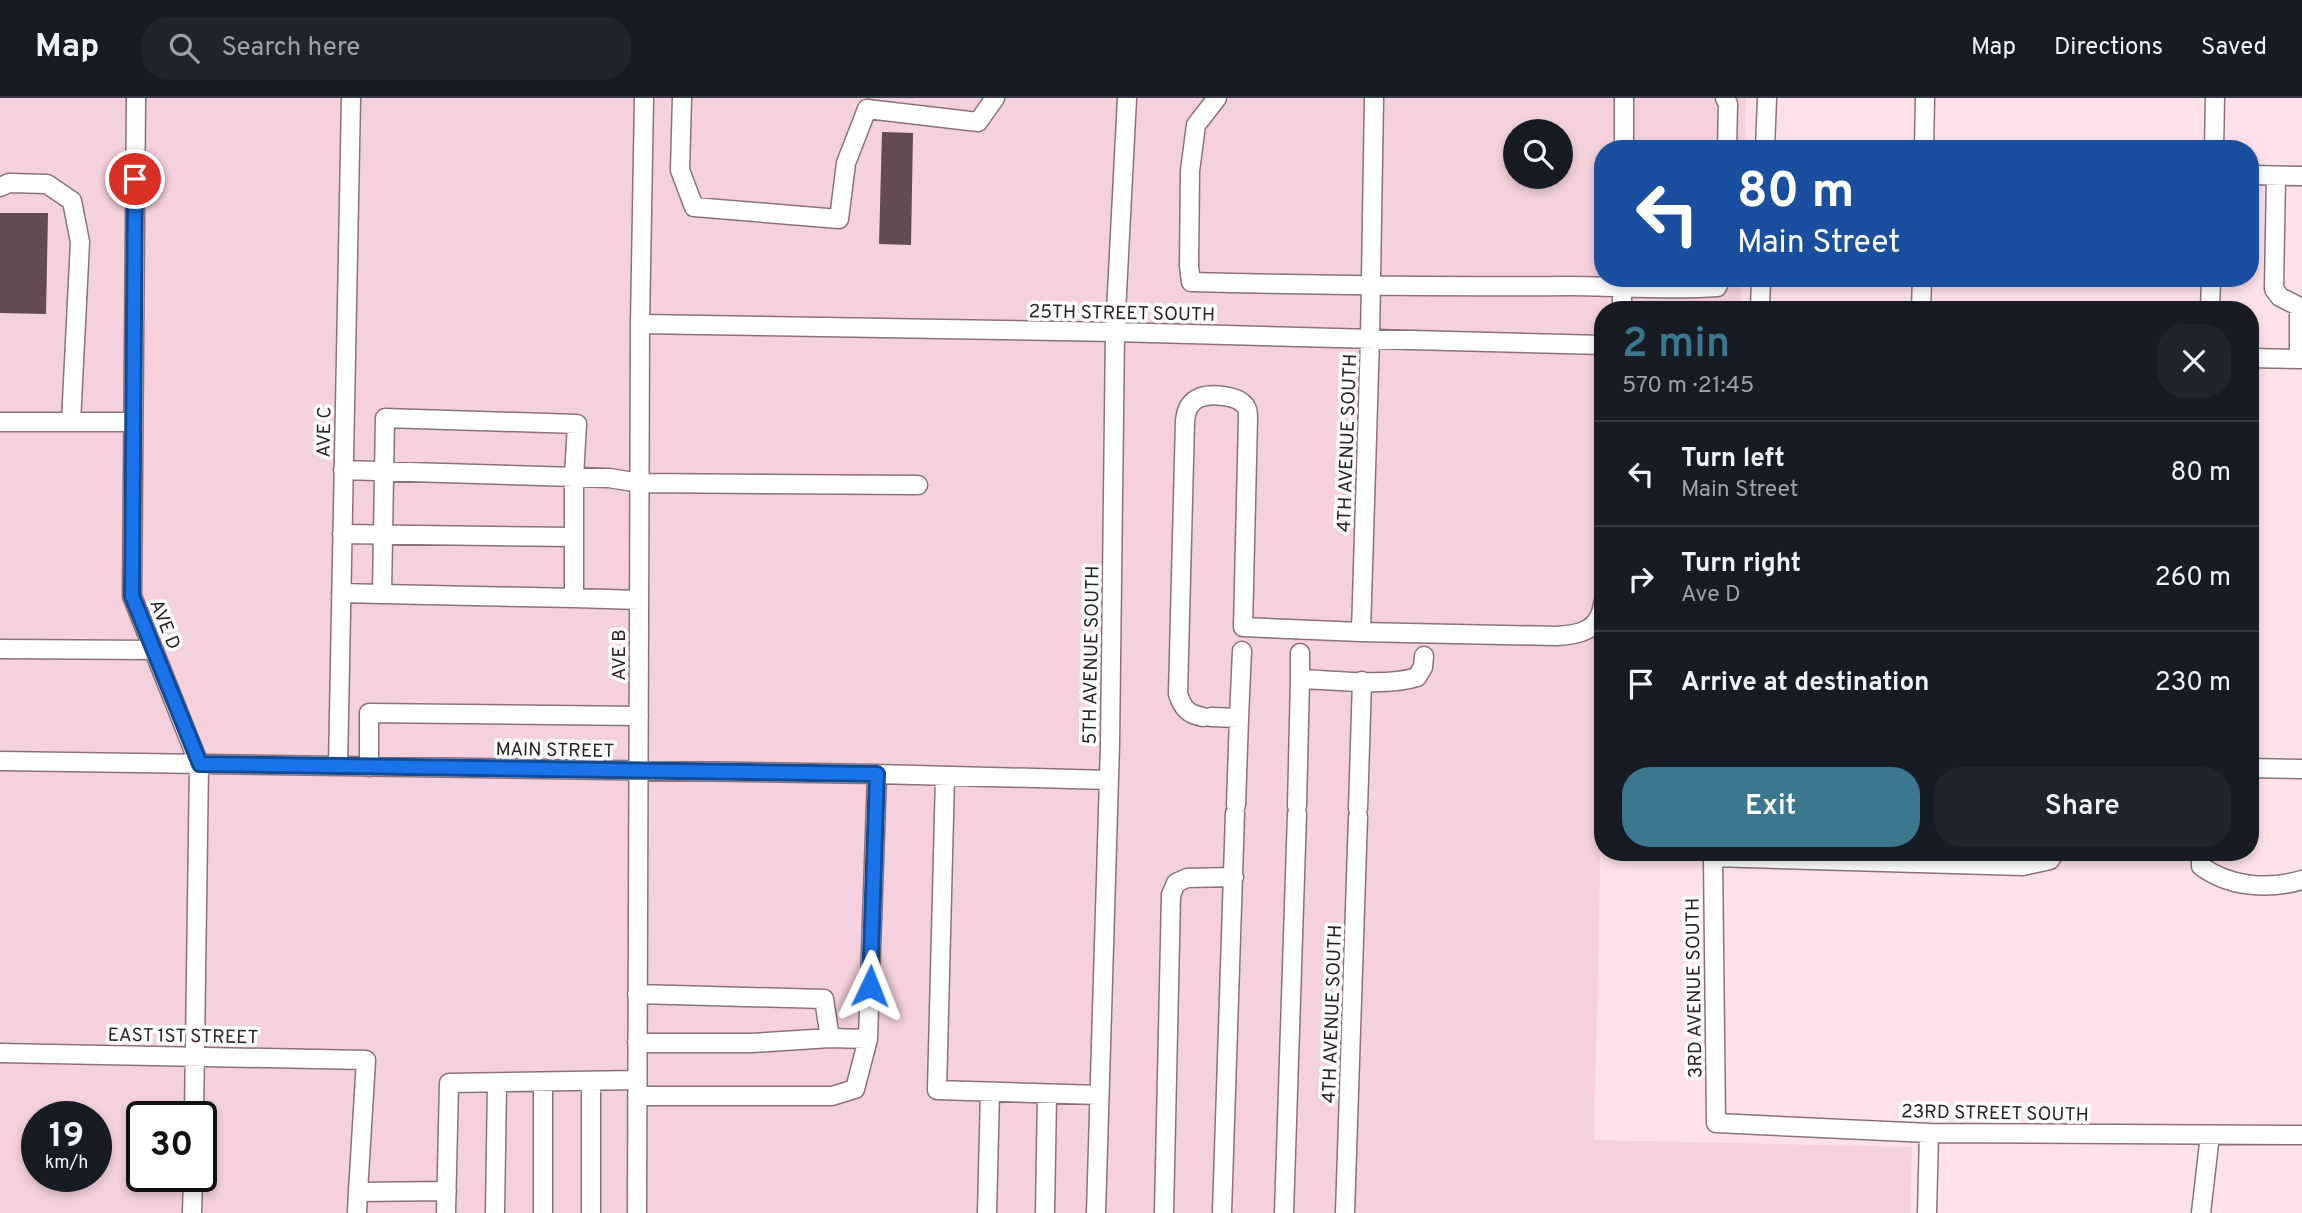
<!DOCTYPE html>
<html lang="en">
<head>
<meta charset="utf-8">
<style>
	body { margin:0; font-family:Overpass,sans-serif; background:#20242c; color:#f1f3f6; height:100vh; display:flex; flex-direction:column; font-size:26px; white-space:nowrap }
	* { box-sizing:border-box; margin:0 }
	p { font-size:23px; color:#9ea1a6 }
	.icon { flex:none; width:38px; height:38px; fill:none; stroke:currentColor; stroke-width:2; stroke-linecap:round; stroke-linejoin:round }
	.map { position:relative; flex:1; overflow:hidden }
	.side { position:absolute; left:1594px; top:203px; width:665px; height:560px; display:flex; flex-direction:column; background:#171b24; border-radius:28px; box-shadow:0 4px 10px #0003 }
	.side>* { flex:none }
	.banner { position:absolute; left:1594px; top:42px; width:665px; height:147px; border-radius:28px; box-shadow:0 4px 10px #0003; background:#1a4fa0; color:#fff; overflow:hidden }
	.tools { position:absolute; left:1503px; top:21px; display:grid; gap:14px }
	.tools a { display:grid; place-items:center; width:70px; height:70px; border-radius:50%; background:#171b24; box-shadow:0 4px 10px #0003; font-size:35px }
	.speed { position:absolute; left:21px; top:1003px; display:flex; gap:14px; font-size:35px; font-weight:700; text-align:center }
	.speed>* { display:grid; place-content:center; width:91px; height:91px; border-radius:50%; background:#171b24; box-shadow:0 4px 10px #0003; line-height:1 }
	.speed small { font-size:18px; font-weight:400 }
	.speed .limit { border:4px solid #111; border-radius:10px; background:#fff; color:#111 }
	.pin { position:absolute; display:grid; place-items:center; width:60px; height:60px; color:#fff; margin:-30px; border:4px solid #fff; border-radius:50%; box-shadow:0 2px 7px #0007 }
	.me { position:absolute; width:77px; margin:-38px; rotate:2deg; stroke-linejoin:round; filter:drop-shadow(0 0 5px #0008) }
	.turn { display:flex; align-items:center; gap:24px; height:147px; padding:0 28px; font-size:32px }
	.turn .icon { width:91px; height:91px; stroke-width:2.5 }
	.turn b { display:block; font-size:49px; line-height:60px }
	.round { display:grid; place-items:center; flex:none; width:74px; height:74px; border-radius:28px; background:#20242c }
	.headline { display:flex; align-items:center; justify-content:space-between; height:119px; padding:0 28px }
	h1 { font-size:42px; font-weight:600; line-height:52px; color:#3b778f }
	.cta { display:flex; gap:14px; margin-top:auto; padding:14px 28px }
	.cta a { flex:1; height:80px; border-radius:28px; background:#3b778f; color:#fff; font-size:28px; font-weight:600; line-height:80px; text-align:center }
	.cta a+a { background:#20242c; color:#f1f3f6 }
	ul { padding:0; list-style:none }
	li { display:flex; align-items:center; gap:21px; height:105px; padding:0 28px; border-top:2px solid #363941 }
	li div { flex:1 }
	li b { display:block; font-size:26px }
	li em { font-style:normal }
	header { display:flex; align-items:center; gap:42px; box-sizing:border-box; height:98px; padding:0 35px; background:#171b24; border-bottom:2px solid #363941 }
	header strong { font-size:33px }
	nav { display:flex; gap:38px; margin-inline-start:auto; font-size:24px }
	.search { width:490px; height:63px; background:#20242c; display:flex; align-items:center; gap:18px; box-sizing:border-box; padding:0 24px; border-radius:28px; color:#9ea1a6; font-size:26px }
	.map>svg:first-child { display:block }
	.built { fill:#f4d1dc; fill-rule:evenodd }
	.building { fill:#634b53 }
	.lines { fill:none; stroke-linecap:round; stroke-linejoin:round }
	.minor-casing { stroke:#8b727a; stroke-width:21 }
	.minor { stroke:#fff; stroke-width:18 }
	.route-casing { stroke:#114b97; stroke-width:18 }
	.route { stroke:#1a73e8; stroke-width:12 }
	.labels { text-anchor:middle; stroke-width:7; stroke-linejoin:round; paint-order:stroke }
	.street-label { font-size:19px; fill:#2d2326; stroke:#fff }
</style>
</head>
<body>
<header>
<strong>Map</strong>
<div class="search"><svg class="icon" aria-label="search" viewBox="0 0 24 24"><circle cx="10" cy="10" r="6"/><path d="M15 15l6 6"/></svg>Search here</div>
<nav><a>Map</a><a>Directions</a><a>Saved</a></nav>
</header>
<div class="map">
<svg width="2302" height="1115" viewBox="0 0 2302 1115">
	<rect width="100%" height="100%" fill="#fee1eb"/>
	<!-- built -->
	<path class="built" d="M0,0H1746L1745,51H1603V180H1741V212H1603V643L1594,1042L1912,1049L1910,1115H0ZM1516,33H1561V79H1516ZM37,1018H96V1078H37ZM142,1018H201V1078H142Z"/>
	<!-- building -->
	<path class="building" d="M882,34L913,35L911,147L879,146Z
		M0,115H48L46,216L0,215Z"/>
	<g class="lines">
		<defs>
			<path id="minor" d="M136,0L132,498L199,666L194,1018
				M682,0L680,72L694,109L839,121L846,65L867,11L978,24L995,0
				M1217,0L1196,27L1190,73L1189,168L1191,184C1317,187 1443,189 1569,188C1618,188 1668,193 1717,189L1721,180
				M1725,0L1728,6L1727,51
				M1624,51V0
				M1765,51L1767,0
				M1924,51L1925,0
				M2214,51L2215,0
				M2250,77L2302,78
				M2276,78L2274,191L2280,199L2302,210
				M0,89L9,85L47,86L72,103L80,144L71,324
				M1622,212V180
				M1760,212L1761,180
				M1921,212L1922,180
				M2210,212L2211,180
				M640,226L1115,234L1603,247
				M2250,260L2302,261
				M2299,261V210
				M0,324H133
				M343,372L609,380L640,385L918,387
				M342,436L574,439
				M341,495L382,496
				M574,500L382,496L385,320L577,326L574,379V500L639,502
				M1361,534L1370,241L1374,0
				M0,551L154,552
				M1300,555V581C1333,582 1386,589 1417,579L1423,569L1424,558
				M1203,619C1188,616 1183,611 1178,596L1185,323C1186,313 1189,304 1199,300C1210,295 1239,297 1246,309C1248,312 1248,317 1248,320L1243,529L1361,534L1556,538C1578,537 1600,533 1603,506
				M1211,619L1239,620L1242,553
				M0,663L877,676L1109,682
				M338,668L351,0
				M369,669V615L639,618
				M2250,670L2302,671
				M945,679L937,992L1099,997
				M1236,707L1239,620
				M1297,708L1300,581
				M1358,711L1362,583
				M2055,754L2050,762L2023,768L1713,759L1716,1025L1929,1035L2302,1037
				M2201,754V768C2229,789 2268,792 2302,782
				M637,896L824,901L830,940
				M637,945H752L830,940L868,941L877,676
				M0,955L366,962L358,1094L447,1093
				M543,984V1115
				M637,998H832L855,991L868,941
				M637,1114L640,226L644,0
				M192,1115L193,1078
				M357,1115L358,1094
				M446,1115L449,985L637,982
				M495,1115L497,985
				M591,1115V983
				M987,1115L990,994
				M1045,1115L1047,996
				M1096,1115L1110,646L1115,234L1127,0
				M1164,1115L1171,797L1176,785L1187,780L1234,779
				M1222,1115L1235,715
				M1284,1115L1297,716
				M1345,1115L1358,719
				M1927,1115L1929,1035
				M2201,1115L2210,1037"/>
		</defs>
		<!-- minor casing -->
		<use href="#minor" class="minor-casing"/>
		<!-- minor -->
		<use href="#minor" class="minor"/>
	</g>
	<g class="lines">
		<defs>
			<path id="route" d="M135,81L132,498L200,666L877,676L870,888"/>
		</defs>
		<!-- route casing -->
		<use href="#route" class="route-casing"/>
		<!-- route -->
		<use href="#route" class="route"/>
	</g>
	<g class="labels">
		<!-- street labels -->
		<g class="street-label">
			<text transform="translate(1122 214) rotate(1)" y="7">25TH STREET SOUTH</text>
			<text transform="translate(323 334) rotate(-89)" y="7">AVE C</text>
			<text transform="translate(1346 345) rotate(-88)" y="7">4TH AVENUE SOUTH</text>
			<text transform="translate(166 526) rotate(68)" y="7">AVE D</text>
			<text transform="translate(618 557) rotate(-90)" y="7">AVE B</text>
			<text transform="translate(1090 557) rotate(-89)" y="7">5TH AVENUE SOUTH</text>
			<text transform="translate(555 651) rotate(1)" y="7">MAIN STREET</text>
			<text transform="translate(1693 890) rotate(-91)" y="7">3RD AVENUE SOUTH</text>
			<text transform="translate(1331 916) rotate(-88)" y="7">4TH AVENUE SOUTH</text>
			<text transform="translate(183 937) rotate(1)" y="7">EAST 1ST STREET</text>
			<text transform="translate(1995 1014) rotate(1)" y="7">23RD STREET SOUTH</text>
		</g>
	</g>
</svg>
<div class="tools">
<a><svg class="icon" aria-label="search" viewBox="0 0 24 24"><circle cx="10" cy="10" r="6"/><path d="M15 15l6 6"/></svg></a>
</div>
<div class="speed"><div>19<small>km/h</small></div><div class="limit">30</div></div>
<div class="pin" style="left:135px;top:81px;background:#d93025"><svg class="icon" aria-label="arrive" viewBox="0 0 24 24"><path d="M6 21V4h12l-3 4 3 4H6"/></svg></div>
<svg class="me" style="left:870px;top:888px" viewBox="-20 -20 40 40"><path d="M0-17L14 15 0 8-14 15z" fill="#1a73e8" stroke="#fff" stroke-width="4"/></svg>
<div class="banner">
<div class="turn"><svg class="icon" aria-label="left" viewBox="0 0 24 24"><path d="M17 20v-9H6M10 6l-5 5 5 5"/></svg><div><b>80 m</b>Main Street</div></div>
</div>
<section class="side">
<div class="headline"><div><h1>2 min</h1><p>570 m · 21:45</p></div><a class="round"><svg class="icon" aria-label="close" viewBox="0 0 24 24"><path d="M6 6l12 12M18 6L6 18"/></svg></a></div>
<ul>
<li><svg class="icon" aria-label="left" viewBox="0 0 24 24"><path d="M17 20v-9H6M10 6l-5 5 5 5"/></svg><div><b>Turn left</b><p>Main Street</p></div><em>80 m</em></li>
<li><svg class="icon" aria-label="right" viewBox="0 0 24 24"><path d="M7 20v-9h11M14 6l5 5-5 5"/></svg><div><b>Turn right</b><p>Ave D</p></div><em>260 m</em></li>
<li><svg class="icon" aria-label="arrive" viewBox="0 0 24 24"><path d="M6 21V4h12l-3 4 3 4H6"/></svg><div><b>Arrive at destination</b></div><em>230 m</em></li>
</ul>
<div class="cta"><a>Exit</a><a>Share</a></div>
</section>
</div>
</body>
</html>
